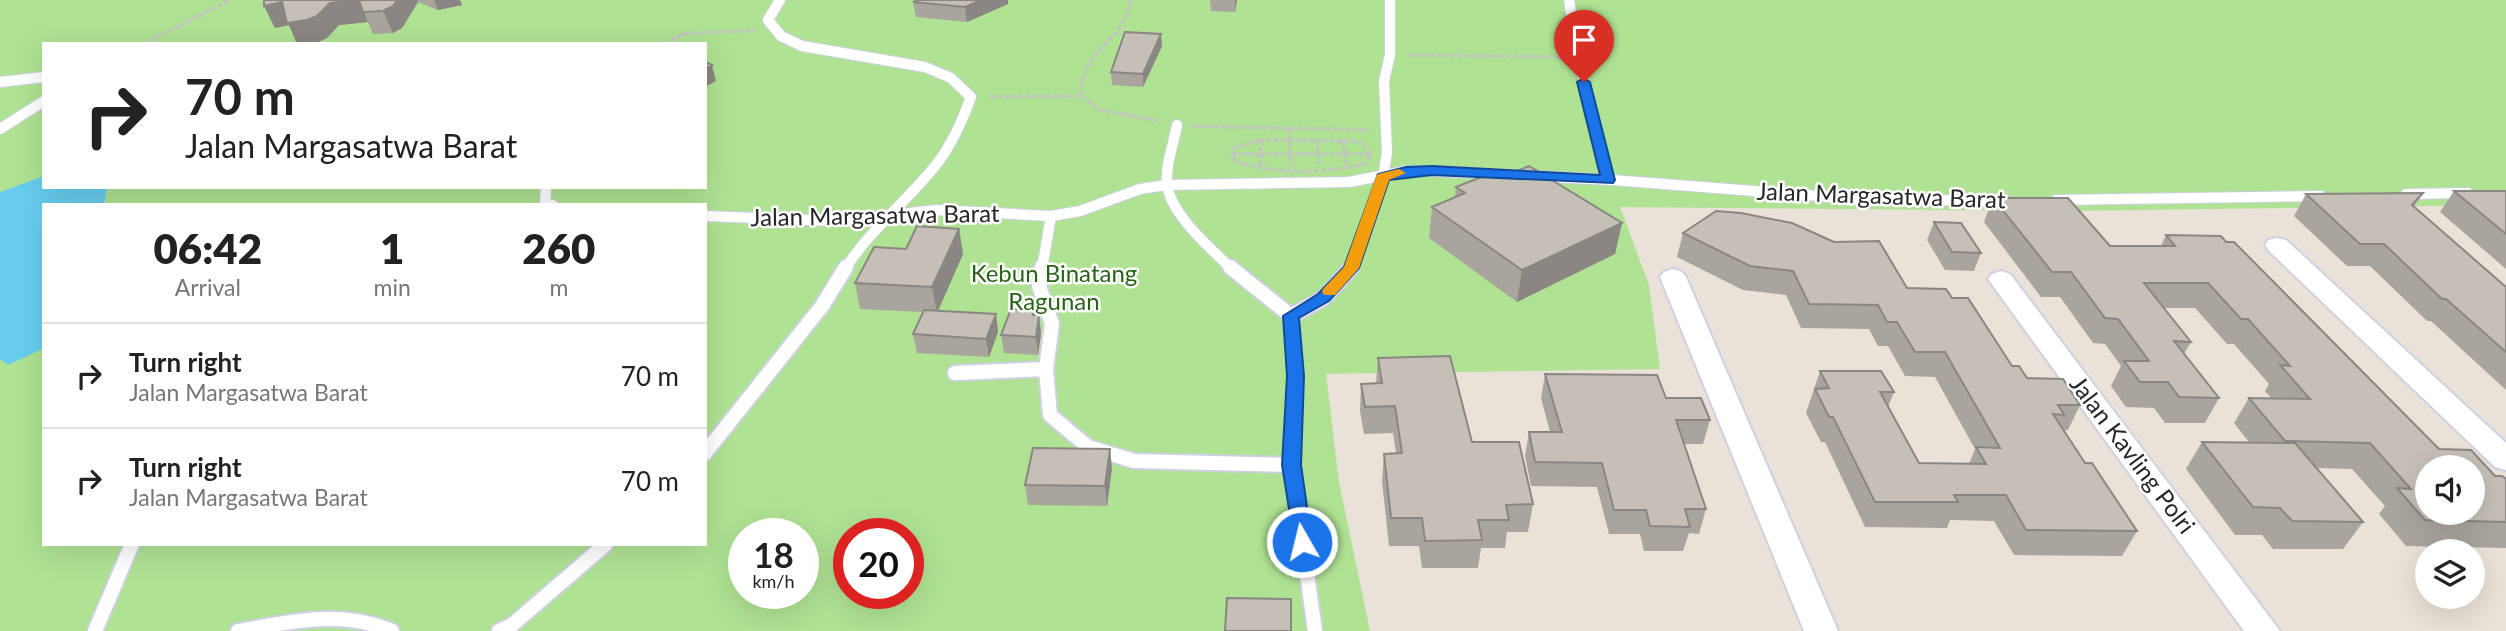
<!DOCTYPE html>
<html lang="en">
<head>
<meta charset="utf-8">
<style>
	body { margin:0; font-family:Lato,sans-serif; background:#f2f2f2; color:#222; height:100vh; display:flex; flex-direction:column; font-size:26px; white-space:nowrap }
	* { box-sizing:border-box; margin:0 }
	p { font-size:23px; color:#767676 }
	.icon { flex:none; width:38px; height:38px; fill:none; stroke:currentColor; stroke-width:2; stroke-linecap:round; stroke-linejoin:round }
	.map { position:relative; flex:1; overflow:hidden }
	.panel { position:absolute; left:42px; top:203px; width:665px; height:343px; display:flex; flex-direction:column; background:#fff; border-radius:0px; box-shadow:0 7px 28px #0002 }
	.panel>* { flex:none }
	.hud { position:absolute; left:42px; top:42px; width:665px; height:147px; border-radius:0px; box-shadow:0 7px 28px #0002; background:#fff; color:#222; overflow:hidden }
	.fabs { position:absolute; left:2415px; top:455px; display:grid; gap:14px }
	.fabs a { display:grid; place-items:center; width:70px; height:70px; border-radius:50%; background:#fff; box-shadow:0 7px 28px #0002; font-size:35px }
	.speed { position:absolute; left:728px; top:518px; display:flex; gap:14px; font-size:35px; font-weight:700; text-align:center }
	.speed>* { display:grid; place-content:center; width:91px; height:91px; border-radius:50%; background:#fff; box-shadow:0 7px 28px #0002; line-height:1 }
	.speed small { font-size:18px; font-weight:400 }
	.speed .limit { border:10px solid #d22; background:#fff; color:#111 }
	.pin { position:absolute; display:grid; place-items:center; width:60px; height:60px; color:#fff; margin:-72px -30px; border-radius:50% 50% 50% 0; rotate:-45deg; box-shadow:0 0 7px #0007 }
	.pin .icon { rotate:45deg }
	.me { position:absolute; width:77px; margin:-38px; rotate:352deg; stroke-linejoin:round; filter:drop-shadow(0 0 5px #0008) }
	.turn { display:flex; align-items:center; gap:24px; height:147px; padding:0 28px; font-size:32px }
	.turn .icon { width:91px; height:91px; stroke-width:2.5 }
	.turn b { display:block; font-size:49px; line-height:60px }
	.eta { display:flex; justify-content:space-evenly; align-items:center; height:119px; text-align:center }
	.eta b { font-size:42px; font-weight:800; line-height:49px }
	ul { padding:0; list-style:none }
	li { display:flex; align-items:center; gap:21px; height:105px; padding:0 28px; border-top:2px solid #e0e0e0 }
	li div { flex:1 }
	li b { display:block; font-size:26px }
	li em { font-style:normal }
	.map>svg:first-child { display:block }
	.green { fill:#afe293; fill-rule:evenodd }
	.water { fill:#68cdef }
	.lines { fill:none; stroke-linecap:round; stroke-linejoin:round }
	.lane-far1-casing { stroke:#cdd1e1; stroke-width:12 }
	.lane-casing { stroke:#cdd1e1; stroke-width:18 }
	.street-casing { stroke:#cdd1e1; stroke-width:4 }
	.path { stroke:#c3c3c3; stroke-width:3.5; stroke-dasharray:4.5 2.5; stroke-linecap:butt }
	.lane-far1 { stroke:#fff; stroke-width:10 }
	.lane { stroke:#fff; stroke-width:14 }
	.street { fill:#fff; fill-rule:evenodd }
	.wall { fill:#a9a49e }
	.shaded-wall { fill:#8a8681 }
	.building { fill:#c5bfb8; stroke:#8a8681; stroke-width:2; fill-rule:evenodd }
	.route { fill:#1a73e8; stroke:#114b97; stroke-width:2 }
	.slow { fill:#f59e0b }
	.labels { text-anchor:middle; stroke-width:5; stroke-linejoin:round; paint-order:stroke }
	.street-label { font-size:24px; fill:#272727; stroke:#fff }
	.park-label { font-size:24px; fill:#296318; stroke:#fff }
</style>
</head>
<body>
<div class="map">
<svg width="2506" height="631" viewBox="0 0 2506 631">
	<rect width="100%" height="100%" fill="#eae2d8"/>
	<!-- green -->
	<path class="green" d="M0,0H2506V205L2068,211L1620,207L1649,285L1660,369L1326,374L1339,482L1370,631H0ZM44,44H705V187H44ZM44,205H705V544H44ZM744,534H803V593H744ZM849,534H908V593H849Z"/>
	<!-- water -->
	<path class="water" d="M44,176V187H107L104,205H44V348L8,365L0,359V192Z"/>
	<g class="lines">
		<defs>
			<path id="lane-far1" d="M780,0L768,20L781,36L802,46L925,67L951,78L971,97C963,119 953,142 939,161C910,199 871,228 845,269
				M1569,0L1578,57L1608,180
				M0,82L44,77
				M1177,125C1174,143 1165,165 1167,184C1170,214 1211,249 1232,269
				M0,129L44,101
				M546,187L545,203L553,205
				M2406,194L2468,193
				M2056,200L2321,196
				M705,216L837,221L937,210L1051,216L1080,211L1140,189L1166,185L1349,182L1406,171H1431L1612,180L1858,199L2006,201
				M1042,269L1051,216
				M1351,269L1383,177L1387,153L1384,81L1390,55V0"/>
			<path id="lane" d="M1042,267L1039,286L1052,324L1046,369L1050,415L1088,447L1134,461L1292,465
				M1230,267L1291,316L1296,375L1292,465L1315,631
				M1291,316L1324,298L1352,267
				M955,373L1046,369
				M705,453L822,306L846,267
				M95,631L132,544
				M238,631C290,622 341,609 392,631
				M499,631L512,625L606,544"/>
			<path id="street" d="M2277,238L2286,240L2506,443V470L2495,467L2268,250L2265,245L2268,240Z
				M1673,269L1682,272L1686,277L1838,631H1804L1660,277L1664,272Z
				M2001,271L2010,274L2280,631H2244L1988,279L1992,274Z"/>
		</defs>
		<!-- lane-far1 casing -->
		<use href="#lane-far1" class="lane-far1-casing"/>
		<!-- lane casing -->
		<use href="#lane" class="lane-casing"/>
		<!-- street casing -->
		<use href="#street" class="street-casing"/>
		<!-- path -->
		<path class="path" d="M1131,0C1124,45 1083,43 1081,96L1100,110L1160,121
			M143,44L230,0
			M665,44L682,34L756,30
			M1408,55L1560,57
			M990,97L1081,96
			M1192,126L1369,130
			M1289,129L1291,167
			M1260,140L1353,141L1362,143L1371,154L1365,164C1326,173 1273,175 1235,161L1232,154L1234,148Z
			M1260,140L1261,168
			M1317,140L1319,164
			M1343,140L1346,164
			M1232,154H1368"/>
		<!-- lane-far1 -->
		<use href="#lane-far1" class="lane-far1"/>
		<!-- lane -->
		<use href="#lane" class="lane"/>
		<!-- street -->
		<use href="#street" class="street"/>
	</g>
	<!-- wall -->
	<path class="wall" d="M264,0H460L462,5L438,10L418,2L402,28L393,33L373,34L368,22L339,25L327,38L318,42L297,44L289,25L275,28L264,6Z
		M918,0H1008V4L967,22L916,17L913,2Z
		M1210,0H1237L1235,12L1211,11Z
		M1162,46L1143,87L1112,85L1111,72Z
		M1503,177L1622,223L1615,254L1517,302L1429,238L1432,207L1455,197L1456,187Z
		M2454,191H2506V269L2440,212Z
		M2423,193L2414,206L2506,287V390L2431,321H2427L2370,266H2347L2294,216L2306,194Z
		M1993,198L2110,246H2161L2166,235L2226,242L2439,449L2495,476L2506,479V548L2406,546L2379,514L2385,506L2352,469L2316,468L2363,522L2343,549H2273L2262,535H2235L2186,469L2202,442H2249L2234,423L2249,398H2271L2265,391L2269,384L2234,344H2227L2195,308H2164L2191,342L2184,354L2219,398L2205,423H2165L2154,408L2126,407L2111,386L2121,366L2105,344L2093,343L2060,297H2041L1984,222Z
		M1934,222L1981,253L1974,271L1945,270L1927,240Z
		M959,229L963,254L938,311L996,314L998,332L989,357L917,353L913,334L923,312L860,309L855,283L906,249Z
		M1683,233L1952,298L2012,366L2027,378L2080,405L2068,430H2063L2085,463L2137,531L2122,556L2014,555L1994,521L1950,520L1947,528L1865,527L1825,442H1821L1806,413L1820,371L1894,392L1888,407L1919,463L1969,464L1975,449L1935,377L1905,376L1888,346H1878L1869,329L1801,328L1786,295L1743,290L1677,257Z
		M1035,315L1041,333L1038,355L1004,353L1001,335Z
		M1378,358L1472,442L1533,504L1528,532H1507L1505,548H1481L1478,568H1422L1419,546H1389L1382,481L1384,454L1396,453L1393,433L1364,434L1360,411L1361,384H1376Z
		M1545,374L1666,398L1710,420L1703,444H1684L1706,509L1699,534L1689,533L1683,551H1644L1640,534H1609L1597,487L1531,486L1525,456L1529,432H1550L1541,398Z
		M1112,468L1107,506L1028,505L1025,485Z"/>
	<!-- shaded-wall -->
	<path class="shaded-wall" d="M359,0L368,22L339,25L327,38L318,42L307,44H297L289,25L275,28L264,6L282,2L330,3Z
		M397,0H417L418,2L402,28L393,33L383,11Z
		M434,0H460L462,5L438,10Z
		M981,0H1008V4L967,22L965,7Z
		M1235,0H1237L1235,12Z
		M1161,34L1162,46L1143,87V74Z
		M712,65L716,81L705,87V68Z
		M1622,223L1615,254L1517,302L1522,270Z
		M959,229L963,254L937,313L932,287Z
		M996,314L998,332L989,357L986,339Z
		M1039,315L1041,333L1038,355L1036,337Z
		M1110,449L1112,468L1107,506L1105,486Z"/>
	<!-- building -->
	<path class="building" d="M264,0H397L393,6L383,11L363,12L359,0L330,3L317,16L307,20L287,23L282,2L264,6Z
		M918,0H981L965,7L913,2Z
		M1125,32L1161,34L1143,74L1111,72Z
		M705,62L712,65L705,68Z
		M1529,166L1622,223L1522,270L1432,207L1465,193L1456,187L1494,172L1503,177Z
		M2454,191H2506V234Z
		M2423,193L2412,205L2506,287V352L2446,299H2442L2384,244H2360L2306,194Z
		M1993,198H2068L2110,246H2175L2166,235L2221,236L2226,242H2234L2439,449L2471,450L2495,476H2502L2506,479V522L2425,520L2397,488L2411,489L2370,443L2285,441L2249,398L2310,399L2280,365L2290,366L2248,319H2241L2208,283H2144L2191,342L2174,341L2219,398L2179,397L2168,382H2140L2124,361H2149L2118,319L2105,318L2071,272H2052ZM2427,467H2473V513H2427Z
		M1716,211L1741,213L1792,223L1834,242L1879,241L1907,288L1946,289L1952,298H1968L2012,366H2019L2027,378L2063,379L2080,405H2058L2064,415L2053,414L2085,463H2092L2137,531L2026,530L2006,495H1954L1958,502H1875L1833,417H1829L1815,389L1829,388L1820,371H1881L1894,392H1880L1919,463L1986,464L1976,447L2000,448L1945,352H1915L1897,322H1887L1878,305L1809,304L1793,271L1750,266L1683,233Z
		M1934,222L1961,223L1981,253L1952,252Z
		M917,226L959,229L932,287L855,283L874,247L906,249Z
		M1011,309L1034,310L1033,315H1039L1036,337L1001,335Z
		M924,310L996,314L986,339L913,334Z
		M1450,356L1472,442H1519L1533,504L1506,505L1509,520H1478L1482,540L1425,541L1422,518H1391L1384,454L1402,453L1395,406L1365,407L1361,384L1382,383L1378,358Z
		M1545,374L1657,375L1666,398H1701L1710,420H1676L1706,509H1685L1690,527L1650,526L1646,510H1614L1602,463L1535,462L1529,432H1562Z
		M2202,442L2295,443L2363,522L2292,521L2280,508L2253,507Z
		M1033,448L1110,449L1105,486L1025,485Z
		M1227,598L1291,599V631H1225Z"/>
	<!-- route -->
	<path class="route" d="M1584,78L1590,82L1615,180L1613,183L1432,175L1389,180L1359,268L1329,301L1299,318L1304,376L1301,465L1312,542L1309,547L1302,550L1295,547L1282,465L1287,376L1283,316L1318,294L1344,267L1378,174L1406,167L1432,166L1600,175L1577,82Z"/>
	<!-- slow -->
	<path class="slow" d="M1399,169L1406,173L1389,180L1359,268L1335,295H1324L1322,291L1324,288L1344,267L1376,177L1378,174Z"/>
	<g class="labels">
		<!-- street labels -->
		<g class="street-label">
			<text transform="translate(1881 196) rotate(2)" y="8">Jalan Margasatwa Barat</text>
			<text transform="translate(875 216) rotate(-1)" y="8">Jalan Margasatwa Barat</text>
			<text transform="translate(2132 455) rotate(53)" y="8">Jalan Kavling Polri</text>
		</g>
		<!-- park labels -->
		<g class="park-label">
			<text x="1054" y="282">Kebun Binatang<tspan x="1054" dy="28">Ragunan</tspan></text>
		</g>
	</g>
</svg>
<div class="fabs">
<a><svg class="icon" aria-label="sound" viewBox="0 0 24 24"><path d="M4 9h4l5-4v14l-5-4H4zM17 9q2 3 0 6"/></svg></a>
<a><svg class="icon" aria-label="layers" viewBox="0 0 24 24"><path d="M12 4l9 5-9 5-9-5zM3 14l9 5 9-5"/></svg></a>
</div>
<div class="speed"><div>18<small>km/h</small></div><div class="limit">20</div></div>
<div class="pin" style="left:1584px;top:82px;background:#d93025"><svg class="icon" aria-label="arrive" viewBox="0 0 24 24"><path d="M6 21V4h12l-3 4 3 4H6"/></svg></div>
<svg class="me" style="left:1302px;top:542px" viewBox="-20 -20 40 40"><circle r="17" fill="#1a73e8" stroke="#fff" stroke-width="3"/><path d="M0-11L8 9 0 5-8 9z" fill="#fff"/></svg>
<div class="hud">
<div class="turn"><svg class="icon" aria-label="right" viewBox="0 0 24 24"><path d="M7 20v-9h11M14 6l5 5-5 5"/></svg><div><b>70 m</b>Jalan Margasatwa Barat</div></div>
</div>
<section class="panel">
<div class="eta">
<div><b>06:42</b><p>Arrival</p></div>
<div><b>1</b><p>min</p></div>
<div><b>260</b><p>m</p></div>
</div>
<ul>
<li><svg class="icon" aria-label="right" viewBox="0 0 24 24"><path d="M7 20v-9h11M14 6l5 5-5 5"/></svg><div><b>Turn right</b><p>Jalan Margasatwa Barat</p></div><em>70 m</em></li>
<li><svg class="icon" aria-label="right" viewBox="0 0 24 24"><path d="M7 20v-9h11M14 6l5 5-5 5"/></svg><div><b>Turn right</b><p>Jalan Margasatwa Barat</p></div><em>70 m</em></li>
</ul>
</section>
</div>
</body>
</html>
